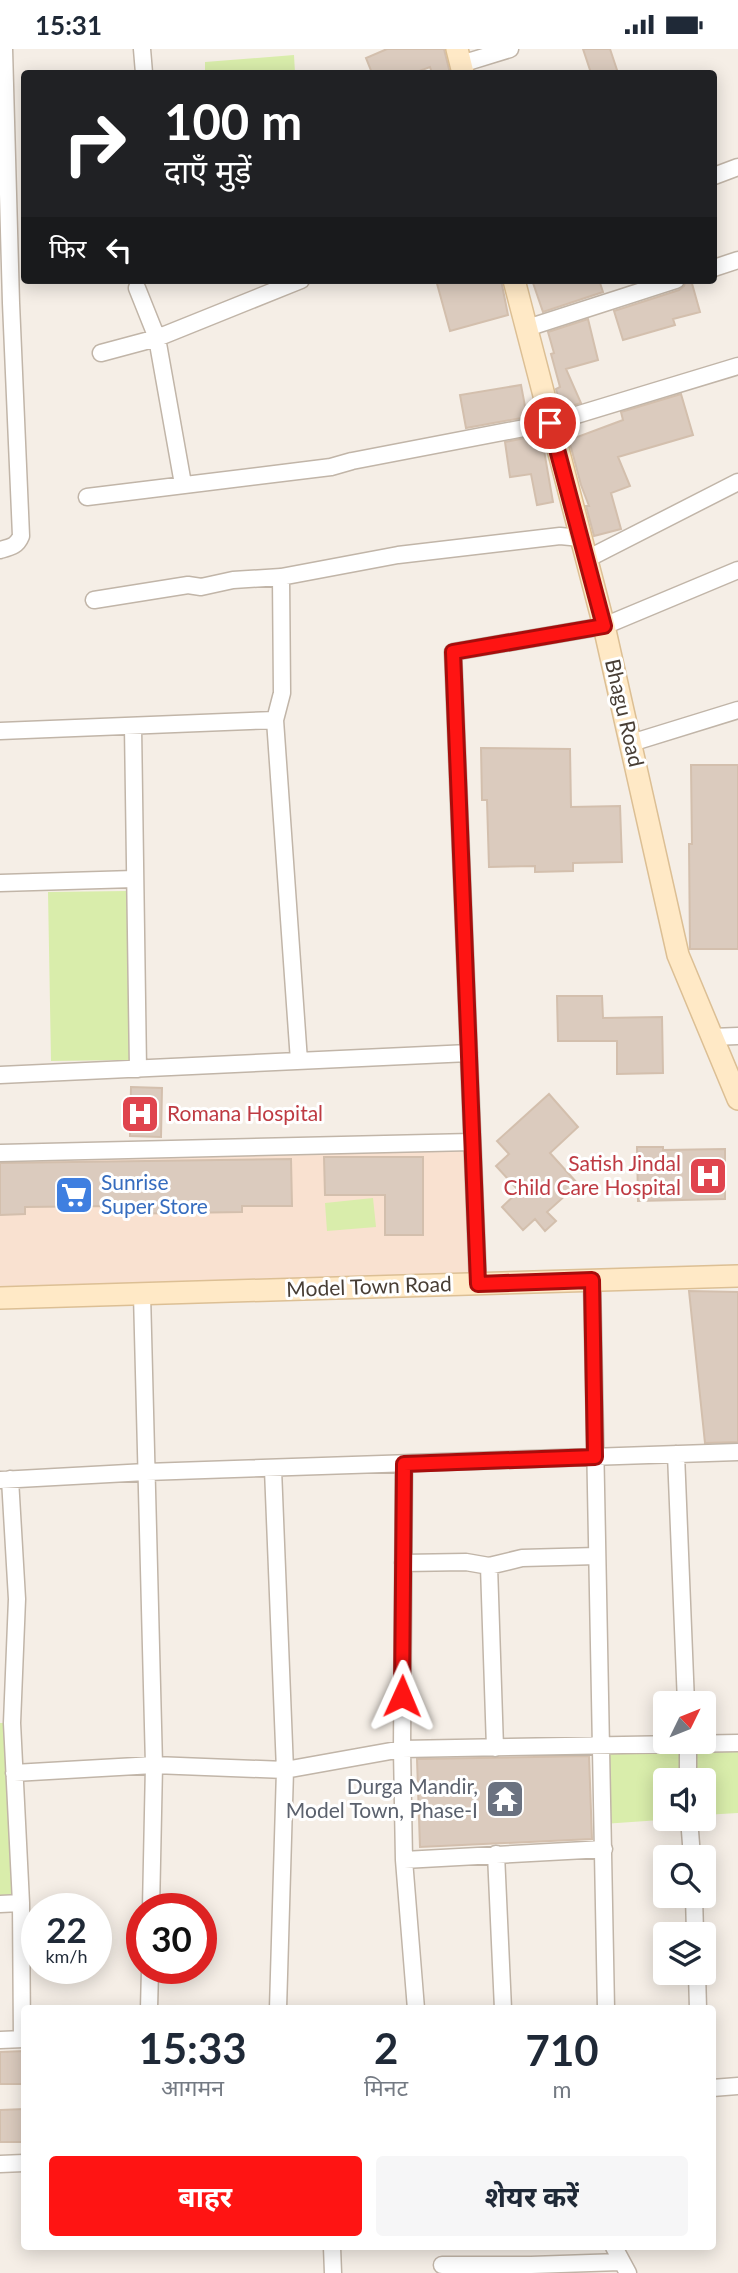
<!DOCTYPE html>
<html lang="hi">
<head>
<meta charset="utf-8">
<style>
	body { margin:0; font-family:Lato,"Noto Sans Devanagari",sans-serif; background:#f6f6f7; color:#1f2937; height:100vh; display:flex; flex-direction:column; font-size:26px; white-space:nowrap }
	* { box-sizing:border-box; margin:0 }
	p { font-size:23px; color:#747a83 }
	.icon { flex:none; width:38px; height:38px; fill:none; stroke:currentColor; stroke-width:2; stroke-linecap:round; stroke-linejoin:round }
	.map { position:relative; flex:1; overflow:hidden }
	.drawer { position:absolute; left:21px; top:1956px; width:695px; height:245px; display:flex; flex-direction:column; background:#fff; border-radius:7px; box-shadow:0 4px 18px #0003 }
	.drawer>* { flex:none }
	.top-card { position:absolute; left:21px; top:21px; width:696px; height:214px; border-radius:7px; box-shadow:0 4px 18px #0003; background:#202124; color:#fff; overflow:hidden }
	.needle { width:46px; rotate:47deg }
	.fabs { position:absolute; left:653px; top:1642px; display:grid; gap:14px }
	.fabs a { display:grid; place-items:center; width:63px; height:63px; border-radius:7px; background:#fff; box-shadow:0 4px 18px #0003; font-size:35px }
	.speed { position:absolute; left:21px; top:1844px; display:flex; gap:14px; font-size:35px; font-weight:700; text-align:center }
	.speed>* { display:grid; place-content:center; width:91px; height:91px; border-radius:50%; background:#fff; box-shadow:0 4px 18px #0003; line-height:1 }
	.speed small { font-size:18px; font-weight:400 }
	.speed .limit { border:10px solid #d22; background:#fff; color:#111 }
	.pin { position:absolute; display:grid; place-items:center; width:60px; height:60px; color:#fff; margin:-30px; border:4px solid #fff; border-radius:50%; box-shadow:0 2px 7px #0007 }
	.me { position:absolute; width:77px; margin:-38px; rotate:1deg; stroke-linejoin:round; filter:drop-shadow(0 0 5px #0008) }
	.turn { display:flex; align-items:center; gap:24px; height:147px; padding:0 28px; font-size:32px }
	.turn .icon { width:91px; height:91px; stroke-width:2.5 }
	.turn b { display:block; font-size:49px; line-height:60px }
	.then { display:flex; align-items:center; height:66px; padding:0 28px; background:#0003; gap:14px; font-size:26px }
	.eta { display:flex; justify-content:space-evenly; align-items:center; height:119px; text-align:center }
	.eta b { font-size:42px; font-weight:700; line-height:49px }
	.primary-button { display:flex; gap:14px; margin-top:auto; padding:14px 28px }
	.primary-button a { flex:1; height:80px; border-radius:7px; background:#ff1413; color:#fff; font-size:28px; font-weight:700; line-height:80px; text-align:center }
	.primary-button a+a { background:#f6f6f7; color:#1f2937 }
	.status { display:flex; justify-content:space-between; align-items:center; height:49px; padding:0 35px; background:#fff; direction:ltr }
	.status svg { height:19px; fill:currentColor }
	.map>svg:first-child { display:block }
	.commercial { fill:#f9e1d0 }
	.green { fill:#d9edab }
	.building { fill:#dbcbbe; stroke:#d3bfad; stroke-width:2 }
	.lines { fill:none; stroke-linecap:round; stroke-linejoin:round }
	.street-casing { stroke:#c1b5a8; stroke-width:19 }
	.secondary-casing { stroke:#dcbf94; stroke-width:24 }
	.street { stroke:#fff; stroke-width:16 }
	.secondary { stroke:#ffe9c6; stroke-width:21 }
	.route-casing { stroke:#a60d0c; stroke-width:18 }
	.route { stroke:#ff1413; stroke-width:12 }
	.labels { text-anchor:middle; stroke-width:6; stroke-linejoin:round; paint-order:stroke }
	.street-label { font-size:21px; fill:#483e35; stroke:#fff }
	.health-label { font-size:21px; fill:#be3a42; stroke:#fff; text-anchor:start }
	.shop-label { font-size:21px; fill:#366cbe; stroke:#fff; text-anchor:start }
	.worship-label { font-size:21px; fill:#5b616d; stroke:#fff; text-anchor:end }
</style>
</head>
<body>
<div class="status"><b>15:31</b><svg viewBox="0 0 49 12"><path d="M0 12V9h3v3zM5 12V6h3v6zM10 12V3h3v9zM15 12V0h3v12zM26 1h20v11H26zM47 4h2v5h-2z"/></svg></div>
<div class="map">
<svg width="738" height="2224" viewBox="0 0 738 2224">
	<rect width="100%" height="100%" fill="#f5eee6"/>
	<!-- commercial -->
	<path class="commercial" d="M472,1093L478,1235L0,1248V1104Z"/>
	<!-- green -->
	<path class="green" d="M294,6L295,24H205V13Z
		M127,842L130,1011L51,1012L48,843Z
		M373,1149L376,1178L327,1182L325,1154Z
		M0,1674H12L21,1854L0,1855Z
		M688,1695V1731H665V1769H689L603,1775L598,1697Z
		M738,1699V1764L704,1766V1731H697L694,1700Z"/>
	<!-- building -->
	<path class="building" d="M387,0H444L450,24H432L430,18L414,24H372L366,9Z
		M583,0H610L618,24H591Z
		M436,231H501L508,266L450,282Z
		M532,231H599L603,243L543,263Z
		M686,231H691L700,263L673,270L675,276L623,291L614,262L679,241L684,237Z
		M588,270L598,311L566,320L581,354L561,360L556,340L560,338L551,305L554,304L548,283Z
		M521,336L527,368L466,379L460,346Z
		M681,345L693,386L618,408L630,437L611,444L621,480L594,487L586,457H589L581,436L569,391L623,371L621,363Z
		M530,388L531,391L542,390L553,453L537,456L531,425L510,428L505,393Z
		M481,699L570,700L571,758L620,757L622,813L573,814V822L535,823V817L489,818L487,751H482Z
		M691,716H738V900H690L689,795H692Z
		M557,947H602L603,969L662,968L663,1024L617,1025V992H558Z
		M131,1038L162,1039L161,1088L130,1087Z
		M549,1045L578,1078L550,1104L578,1135L547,1163L556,1172L545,1182L535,1170L523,1181L502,1158L519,1142L496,1117L509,1105L497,1092Z
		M637,1098H663V1101L725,1100V1150L638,1152Z
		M324,1108H423V1186H385V1146H325Z
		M291,1110L292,1157H242V1163L112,1165V1157L25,1158V1165L0,1166V1114Z
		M689,1242L738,1243V1393L705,1394Z
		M589,1707L592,1790L420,1798L417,1710Z
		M24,2002V2035H0V2003Z
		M24,2060V2093H0V2061Z"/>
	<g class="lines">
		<defs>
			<path id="street" d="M142,0L144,24
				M461,15L510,0
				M714,127L738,118
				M714,219L738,211
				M137,239L157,289L183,435
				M527,279L676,231
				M101,304L157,289L301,231
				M87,448L331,418L352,412L550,374L738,317
				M0,501C11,498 17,497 21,487L11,254L4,0
				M587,510L738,433
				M94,551L188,536L201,538L233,531L281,528L398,506L560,487L581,489
				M275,671L282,644L281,528
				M133,677L138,1020
				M0,682L275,671L299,1012
				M631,694L738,661
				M0,834L134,830
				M712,988L738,987
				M0,1026L469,1004
				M0,1104L472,1093
				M592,1231L606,1960
				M478,1235L453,603L604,577L738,521
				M142,1245L154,1716L151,1860
				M676,1405L686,1654
				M404,1415L402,1700L404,1811L416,1960
				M273,1420L285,1721L278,1960
				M10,1430L17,1550L12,1674L21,1854L22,1990
				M0,1431L146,1423L738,1403
				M403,1514L466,1513L489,1517L522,1509L597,1507
				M489,1517L495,1699
				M688,1692V1731
				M14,1724L154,1716L285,1721L402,1700L738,1694
				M689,1769L692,1808
				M496,1805L503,1960
				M404,1811L604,1800
				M694,1846L695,1885
				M0,1855L21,1854
				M697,1923L698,1960
				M149,1960L150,1920
				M0,1991L24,1990
				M712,2039L738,2037
				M0,2115L24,2114
				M332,2198L333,2224
				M614,2198L628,2224
				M442,2216H531L620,2213"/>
			<path id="secondary" d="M457,0L463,24
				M514,231L604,577L678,906L738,1050
				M0,1249L738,1227"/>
		</defs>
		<!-- street casing -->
		<use href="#street" class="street-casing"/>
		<!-- secondary casing -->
		<use href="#secondary" class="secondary-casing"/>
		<!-- street -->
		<use href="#street" class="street"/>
		<!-- secondary -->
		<use href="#secondary" class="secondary"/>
	</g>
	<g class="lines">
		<defs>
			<path id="route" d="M402,1647L404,1415L595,1408L592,1231L478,1235L453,603L604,577L550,374"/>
		</defs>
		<!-- route casing -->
		<use href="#route" class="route-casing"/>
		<!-- route -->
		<use href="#route" class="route"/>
	</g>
	<!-- icons -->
	<defs>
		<symbol id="hospital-square" viewBox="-11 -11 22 22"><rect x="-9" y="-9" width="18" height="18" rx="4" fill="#e0444e" stroke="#fff"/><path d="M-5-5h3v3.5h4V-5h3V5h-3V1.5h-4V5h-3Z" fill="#fff"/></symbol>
		<symbol id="supermarket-square" viewBox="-11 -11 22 22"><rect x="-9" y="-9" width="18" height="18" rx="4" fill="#3f7fe0" stroke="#fff"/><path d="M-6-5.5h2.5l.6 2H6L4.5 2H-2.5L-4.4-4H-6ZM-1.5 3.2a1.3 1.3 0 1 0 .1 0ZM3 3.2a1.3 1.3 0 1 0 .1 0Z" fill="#fff"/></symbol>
		<symbol id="temple-square" viewBox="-11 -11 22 22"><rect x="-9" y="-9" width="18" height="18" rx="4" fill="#6b7280" stroke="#fff"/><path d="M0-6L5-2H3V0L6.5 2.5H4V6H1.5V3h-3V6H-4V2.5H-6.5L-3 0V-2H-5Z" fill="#fff"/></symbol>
	</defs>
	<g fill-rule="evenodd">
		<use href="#hospital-square" x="118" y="1043" width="44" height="44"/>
		<use href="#hospital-square" x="686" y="1105" width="44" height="44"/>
		<use href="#supermarket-square" x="52" y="1124" width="44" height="44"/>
		<use href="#temple-square" x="483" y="1728" width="44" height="44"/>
	</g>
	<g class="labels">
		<!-- street labels -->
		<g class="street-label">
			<text transform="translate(624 664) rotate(77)" y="7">Bhagu Road</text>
			<text transform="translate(369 1238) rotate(-2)" y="7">Model Town Road</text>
		</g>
		<!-- health labels -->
		<g class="health-label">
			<text x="167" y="1072">Romana Hospital</text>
			<text x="681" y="1122" text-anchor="end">Satish Jindal<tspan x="681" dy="24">Child Care Hospital</tspan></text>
		</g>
		<!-- shop labels -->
		<g class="shop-label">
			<text x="101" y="1141">Sunrise<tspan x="101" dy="24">Super Store</tspan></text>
		</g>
		<!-- worship labels -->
		<g class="worship-label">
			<text x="478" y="1745">Durga Mandir,<tspan x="478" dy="24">Model Town, Phase-I</tspan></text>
		</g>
	</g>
</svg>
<div class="fabs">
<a><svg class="needle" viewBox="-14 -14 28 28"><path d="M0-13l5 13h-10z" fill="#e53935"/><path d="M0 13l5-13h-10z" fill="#747a83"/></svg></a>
<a><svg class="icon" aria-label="sound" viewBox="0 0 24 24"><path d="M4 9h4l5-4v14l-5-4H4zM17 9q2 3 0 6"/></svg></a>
<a><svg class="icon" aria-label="search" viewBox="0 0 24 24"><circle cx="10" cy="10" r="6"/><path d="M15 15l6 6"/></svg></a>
<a><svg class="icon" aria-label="layers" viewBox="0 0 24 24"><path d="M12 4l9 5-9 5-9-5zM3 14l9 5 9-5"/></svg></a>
</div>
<div class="speed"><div>22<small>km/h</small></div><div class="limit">30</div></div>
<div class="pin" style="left:550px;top:374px;background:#d93025"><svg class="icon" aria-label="arrive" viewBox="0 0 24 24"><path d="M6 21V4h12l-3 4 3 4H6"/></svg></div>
<svg class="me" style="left:402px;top:1647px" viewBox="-20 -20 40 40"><path d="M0-17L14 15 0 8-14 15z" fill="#ff1413" stroke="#fff" stroke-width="4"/></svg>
<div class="top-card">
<div class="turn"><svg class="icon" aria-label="right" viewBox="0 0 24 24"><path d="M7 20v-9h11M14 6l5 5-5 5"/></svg><div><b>100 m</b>दाएँ मुड़ें</div></div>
<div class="then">फिर<svg class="icon" aria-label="left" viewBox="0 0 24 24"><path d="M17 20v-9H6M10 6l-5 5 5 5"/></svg></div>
</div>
<section class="drawer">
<div class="eta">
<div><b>15:33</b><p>आगमन</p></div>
<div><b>2</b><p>मिनट</p></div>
<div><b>710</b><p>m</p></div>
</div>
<div class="primary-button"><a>बाहर</a><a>शेयर करें</a></div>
</section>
</div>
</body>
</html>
